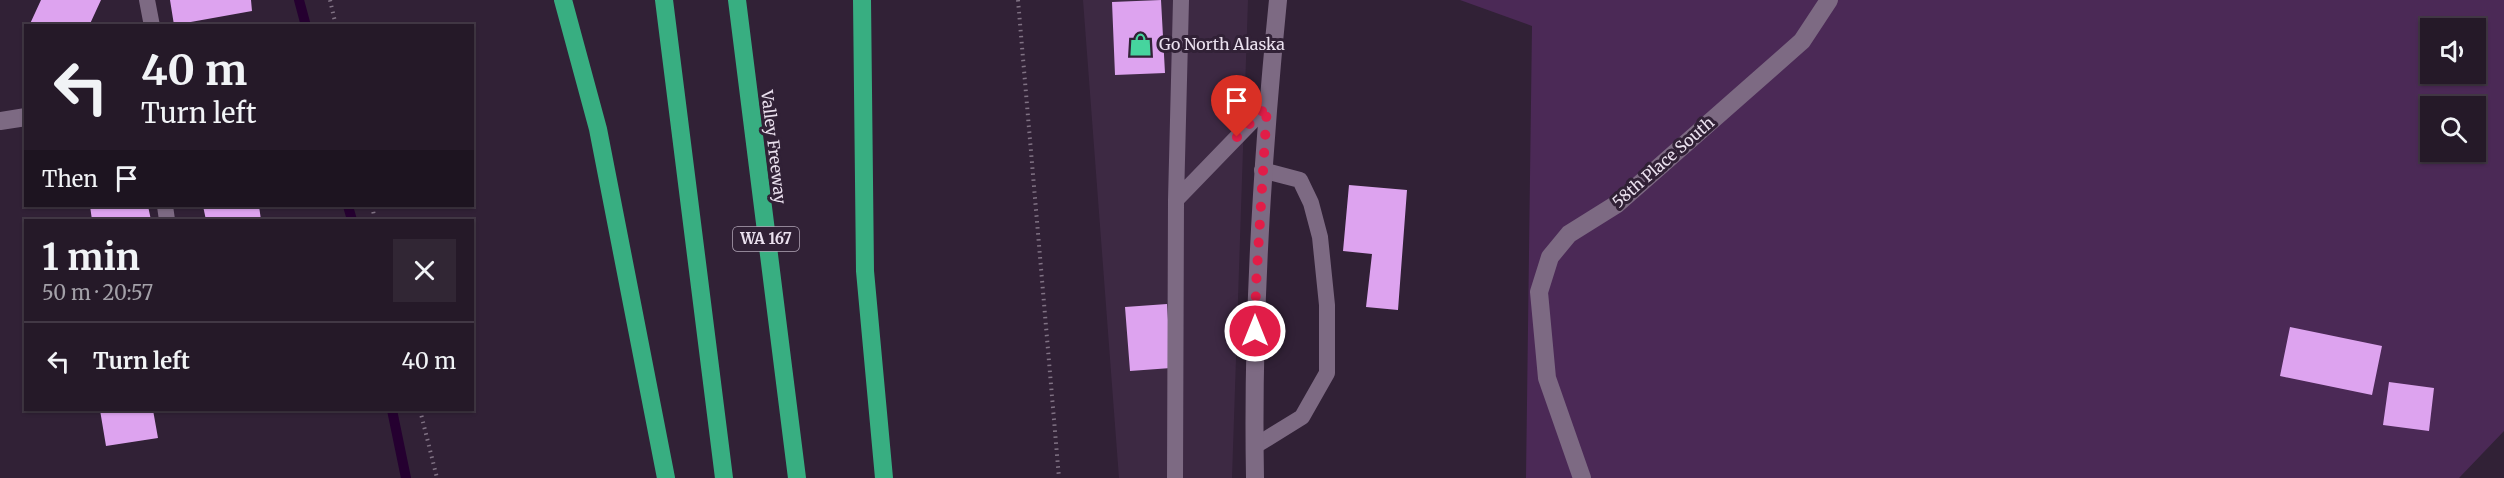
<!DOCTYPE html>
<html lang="en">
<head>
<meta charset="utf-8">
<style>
	body { margin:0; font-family:Merriweather,serif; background:#312634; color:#f1f3f6; height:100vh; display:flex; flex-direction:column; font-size:22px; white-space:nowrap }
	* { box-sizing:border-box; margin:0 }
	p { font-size:20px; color:#a3a0a8 }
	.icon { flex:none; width:33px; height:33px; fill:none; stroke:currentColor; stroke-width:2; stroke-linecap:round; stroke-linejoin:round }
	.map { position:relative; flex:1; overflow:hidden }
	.drawer { position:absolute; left:24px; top:219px; width:450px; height:192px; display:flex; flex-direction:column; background:#251928; border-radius:0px; box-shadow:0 2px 4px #0004,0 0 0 2px #423845 }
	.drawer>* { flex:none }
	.guide { position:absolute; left:24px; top:24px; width:450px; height:183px; border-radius:0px; box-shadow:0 2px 4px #0004,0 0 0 2px #423845; background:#251928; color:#f1f3f6; overflow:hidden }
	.fabs { position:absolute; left:2420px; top:18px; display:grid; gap:12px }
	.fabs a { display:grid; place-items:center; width:66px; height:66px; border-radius:0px; background:#251928; box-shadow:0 2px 4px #0004,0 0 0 2px #423845; font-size:30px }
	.pin { position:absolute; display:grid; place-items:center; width:51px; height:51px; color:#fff; margin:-62px -26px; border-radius:50% 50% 50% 0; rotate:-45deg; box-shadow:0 0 6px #0007 }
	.pin .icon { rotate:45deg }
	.me { position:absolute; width:66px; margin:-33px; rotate:0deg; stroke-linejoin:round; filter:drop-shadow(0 0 4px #0008) }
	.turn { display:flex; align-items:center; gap:21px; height:126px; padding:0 18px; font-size:27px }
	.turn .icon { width:78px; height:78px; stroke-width:2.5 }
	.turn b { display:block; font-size:42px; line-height:51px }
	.then { display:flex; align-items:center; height:57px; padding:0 18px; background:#0003; gap:12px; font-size:22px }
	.round { display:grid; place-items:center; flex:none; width:63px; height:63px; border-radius:0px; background:#312634 }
	.headline { display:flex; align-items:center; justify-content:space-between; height:102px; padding:0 18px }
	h1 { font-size:36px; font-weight:700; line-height:45px }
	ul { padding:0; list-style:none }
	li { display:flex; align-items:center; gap:18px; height:78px; padding:0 18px; border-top:2px solid #423845 }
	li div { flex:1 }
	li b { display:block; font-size:22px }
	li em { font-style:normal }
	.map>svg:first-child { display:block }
	.built { fill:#3d2943 }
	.green { fill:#4b2956; fill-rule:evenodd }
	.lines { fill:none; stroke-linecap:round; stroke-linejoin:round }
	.stream { stroke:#250030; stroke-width:10 }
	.building { fill:#dda3ef }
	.path { stroke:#807284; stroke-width:4; stroke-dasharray:1.5 4.5; stroke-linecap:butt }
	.lane { stroke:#7d6a83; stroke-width:16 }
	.street { stroke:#7d6a83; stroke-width:18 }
	.secondary { stroke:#7d6a83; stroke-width:18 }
	.highway { stroke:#38ae81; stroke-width:18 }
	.route { stroke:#e11d48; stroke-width:10; stroke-dasharray:0 18 }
	.labels { text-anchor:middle; stroke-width:6; stroke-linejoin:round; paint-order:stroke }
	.shield { fill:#312136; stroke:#b3a7b8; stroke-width:1.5 }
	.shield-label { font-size:15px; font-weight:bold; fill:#ebe1ef }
	.poi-label { font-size:16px; fill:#ebe1ef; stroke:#312136; text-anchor:start }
	.street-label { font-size:16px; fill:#ebe1ef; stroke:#312136 }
</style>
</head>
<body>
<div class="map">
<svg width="2504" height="478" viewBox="0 0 2504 478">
	<rect width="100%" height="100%" fill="#312136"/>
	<!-- built -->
	<path class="built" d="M1083,0H1248L1232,478H1119Z"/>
	<!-- green -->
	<path class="green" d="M1460,0H2504V431L2459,478H1526L1532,26ZM2430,28H2475V74H2430ZM2430,106H2475V152H2430Z"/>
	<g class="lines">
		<!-- stream -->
		<path class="stream" d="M299,0L306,26
			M348,206L352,220
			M392,410L406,478"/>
	</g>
	<!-- building -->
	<path class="building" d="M41,0H101L89,26H29Z
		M170,0H251L252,11L174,25Z
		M1161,0L1165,73L1115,75L1112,2Z
		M1349,185L1407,190L1398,310L1366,307L1372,254L1343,251Z
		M90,206H148L151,220H92Z
		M203,206H259L261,220H206Z
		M1167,304L1171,368L1130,371L1125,307Z
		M2290,327L2382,346L2372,395L2280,376Z
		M2389,382L2434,388L2429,431L2383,425Z
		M100,410H153L158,438L106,446Z"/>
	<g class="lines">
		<!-- path -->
		<path class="path" d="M330,0L336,26
			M1018,0L1059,478
			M372,206L375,220
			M420,410L437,478"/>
		<!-- lane -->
		<path class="lane" d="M147,0L152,26
			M1176,200L1267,106
			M165,206L167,220
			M1255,446L1302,417L1327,373V305L1320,237L1311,203L1300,180L1262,170
			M1175,478L1176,200L1181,0"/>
		<!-- street -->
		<path class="street" d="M0,121L26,117
			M1582,478L1547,378L1539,292L1550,257L1569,234L1617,204L1802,41L1829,0"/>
		<!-- secondary -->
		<path class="secondary" d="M1255,478C1252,318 1262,159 1278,0"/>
		<!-- highway -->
		<path class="highway" d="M563,0L598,129L666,478
			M664,0L724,478
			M737,0L797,478
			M862,0L865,271L884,478"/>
	</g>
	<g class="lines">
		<!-- route -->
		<path class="route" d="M1237,137L1267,106L1256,286L1255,331"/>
	</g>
	<!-- icons -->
	<defs>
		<symbol id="shop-bare" viewBox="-9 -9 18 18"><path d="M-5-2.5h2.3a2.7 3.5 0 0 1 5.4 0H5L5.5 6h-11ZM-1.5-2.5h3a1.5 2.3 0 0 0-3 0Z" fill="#46d49e" stroke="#312136" stroke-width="2.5" paint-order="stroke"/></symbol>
	</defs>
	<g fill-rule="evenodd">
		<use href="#shop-bare" x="1124" y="28" width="33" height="33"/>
	</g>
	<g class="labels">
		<!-- shield labels -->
		<rect class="shield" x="733" y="227" width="66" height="24" rx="4.5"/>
		<g class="shield-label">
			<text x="766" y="244">WA 167</text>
		</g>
		<!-- poi labels -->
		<g class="poi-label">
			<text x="1159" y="50">Go North Alaska</text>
		</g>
		<!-- street labels -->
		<g class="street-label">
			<text transform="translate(774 147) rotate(83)" y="6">Valley Freeway</text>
			<text transform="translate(1663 162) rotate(-41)" y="6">58th Place South</text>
		</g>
	</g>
</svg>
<div class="fabs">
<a><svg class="icon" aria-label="sound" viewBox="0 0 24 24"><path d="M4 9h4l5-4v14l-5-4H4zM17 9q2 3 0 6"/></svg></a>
<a><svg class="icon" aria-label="search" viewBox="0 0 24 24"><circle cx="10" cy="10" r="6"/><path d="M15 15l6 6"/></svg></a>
</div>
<div class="pin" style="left:1237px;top:137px;background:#d93025"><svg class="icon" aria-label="arrive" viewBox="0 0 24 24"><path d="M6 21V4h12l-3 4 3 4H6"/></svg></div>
<svg class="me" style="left:1255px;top:331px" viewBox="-20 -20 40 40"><circle r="17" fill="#e11d48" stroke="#fff" stroke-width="3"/><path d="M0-11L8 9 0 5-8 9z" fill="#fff"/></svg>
<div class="guide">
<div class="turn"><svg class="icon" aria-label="left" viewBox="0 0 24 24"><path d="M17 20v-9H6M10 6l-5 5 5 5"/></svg><div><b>40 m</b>Turn left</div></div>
<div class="then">Then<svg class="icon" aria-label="arrive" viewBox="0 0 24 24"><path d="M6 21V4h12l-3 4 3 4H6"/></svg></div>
</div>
<section class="drawer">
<div class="headline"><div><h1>1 min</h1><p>50 m · 20:57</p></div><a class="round"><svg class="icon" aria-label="close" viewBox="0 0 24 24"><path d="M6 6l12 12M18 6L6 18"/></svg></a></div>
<ul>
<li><svg class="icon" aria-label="left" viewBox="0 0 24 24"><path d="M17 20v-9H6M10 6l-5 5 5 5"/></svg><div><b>Turn left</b></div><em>40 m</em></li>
</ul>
</section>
</div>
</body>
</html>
